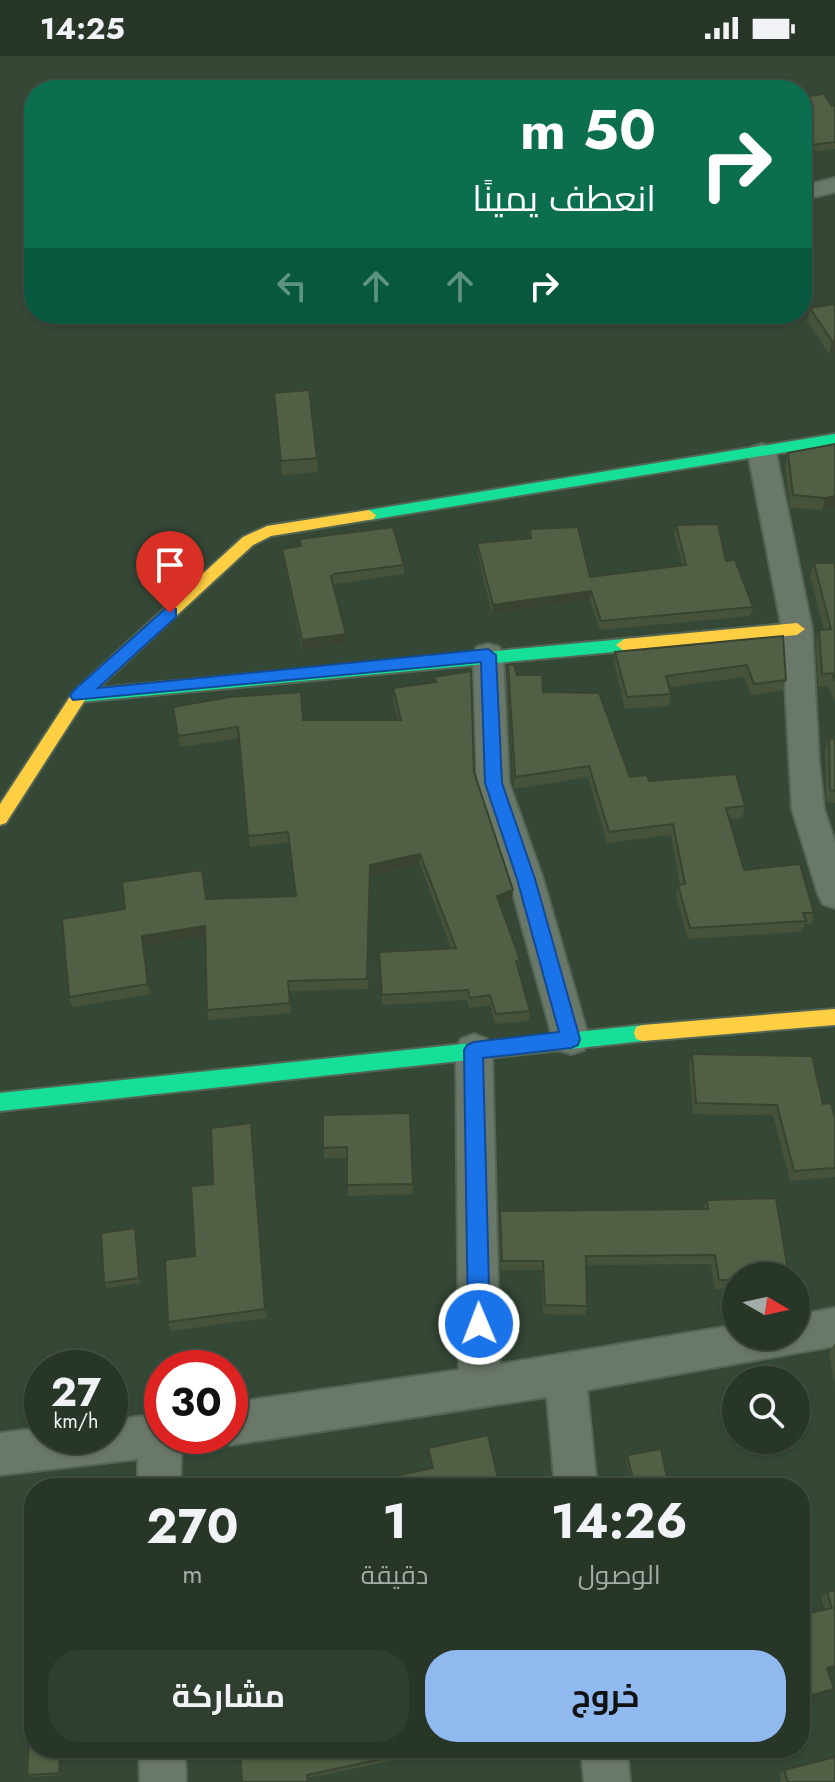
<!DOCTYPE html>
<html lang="ar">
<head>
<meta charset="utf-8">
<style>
	body { margin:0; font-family:Jost,Cairo,sans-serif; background:#303e30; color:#f1f3f6; direction:rtl; height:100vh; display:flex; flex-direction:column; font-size:30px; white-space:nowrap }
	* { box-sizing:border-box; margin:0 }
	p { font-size:26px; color:#a5aba8 }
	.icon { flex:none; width:44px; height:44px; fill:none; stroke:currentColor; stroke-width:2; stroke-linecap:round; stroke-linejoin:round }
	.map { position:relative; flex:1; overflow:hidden; direction:ltr }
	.details { position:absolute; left:24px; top:1422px; width:786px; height:280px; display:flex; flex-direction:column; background:#283628; border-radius:32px; box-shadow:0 2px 6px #0004,0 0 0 2px #445045; direction:rtl }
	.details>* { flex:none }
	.top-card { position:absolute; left:24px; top:24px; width:788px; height:244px; border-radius:32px; box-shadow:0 2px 6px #0004,0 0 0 2px #445045; direction:rtl; background:#0b6e4f; color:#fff; overflow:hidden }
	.needle { width:52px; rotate:99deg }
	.tools { position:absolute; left:722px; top:1206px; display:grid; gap:16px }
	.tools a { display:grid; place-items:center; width:88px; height:88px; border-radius:50%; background:#283628; box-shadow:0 2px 6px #0004,0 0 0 2px #445045; font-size:40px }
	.speed { position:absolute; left:24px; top:1294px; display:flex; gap:16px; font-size:40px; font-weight:700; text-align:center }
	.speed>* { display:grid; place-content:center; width:104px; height:104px; border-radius:50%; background:#283628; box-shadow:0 2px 6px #0004,0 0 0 2px #445045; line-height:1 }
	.speed small { font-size:20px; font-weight:400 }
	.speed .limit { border:12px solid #d22; background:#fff; color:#111 }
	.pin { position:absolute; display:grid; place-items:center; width:68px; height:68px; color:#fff; margin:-82px -34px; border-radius:50% 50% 50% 0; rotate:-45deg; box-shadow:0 0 8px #0007 }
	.pin .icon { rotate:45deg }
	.me { position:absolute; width:88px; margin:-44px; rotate:359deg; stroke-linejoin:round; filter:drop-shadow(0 0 6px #0008) }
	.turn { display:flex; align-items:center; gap:28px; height:168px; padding:0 24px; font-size:36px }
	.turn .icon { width:104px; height:104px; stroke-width:2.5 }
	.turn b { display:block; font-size:56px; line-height:68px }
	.lanes { display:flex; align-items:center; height:76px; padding:0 24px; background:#0003; justify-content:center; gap:40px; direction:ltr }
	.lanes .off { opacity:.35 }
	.eta { display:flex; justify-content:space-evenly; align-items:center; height:136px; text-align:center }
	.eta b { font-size:48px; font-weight:700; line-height:56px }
	.button { display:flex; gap:16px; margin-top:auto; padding:16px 24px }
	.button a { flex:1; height:92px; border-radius:32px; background:#90b9f0; color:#111; font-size:32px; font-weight:700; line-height:92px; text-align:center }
	.button a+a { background:#303e30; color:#f1f3f6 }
	.status { display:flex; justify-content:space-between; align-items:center; height:56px; padding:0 40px; background:#283628; direction:ltr }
	.status svg { height:22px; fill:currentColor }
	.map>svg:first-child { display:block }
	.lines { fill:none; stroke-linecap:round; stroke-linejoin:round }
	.street-casing { stroke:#546555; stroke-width:4 }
	.fast-casing { stroke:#546555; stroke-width:4 }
	.slow-casing { stroke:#546555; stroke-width:4 }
	.street { fill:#6a786a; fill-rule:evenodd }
	.fast { fill:#16e098; fill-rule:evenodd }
	.slow { fill:#ffcf43; fill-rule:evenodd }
	.wall { fill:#46533a }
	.shaded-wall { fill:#394330 }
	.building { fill:#516044; stroke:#394330; stroke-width:2 }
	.route { fill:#1a73e8; stroke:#114b97; stroke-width:2 }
</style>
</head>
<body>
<div class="status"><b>14:25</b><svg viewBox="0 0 49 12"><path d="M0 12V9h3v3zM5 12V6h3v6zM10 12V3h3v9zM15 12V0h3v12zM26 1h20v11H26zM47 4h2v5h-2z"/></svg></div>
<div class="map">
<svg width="835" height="1726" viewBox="0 0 835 1726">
	<rect width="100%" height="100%" fill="#354836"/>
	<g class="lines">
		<defs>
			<path id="street" d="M835,122V136L802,144V130Z
				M762,388L772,391L776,397L812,573L819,706L824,753L835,786V852L823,848L818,838L792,753L782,573L748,397L752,391Z
				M488,588L499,591L503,599L509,727L543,823L589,983L584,994L571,998L558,994L553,983L509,823L477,727L473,599L477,591Z
				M474,978L487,983L492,994L500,1308L736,1269V1280H796V1259L835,1252V1290L587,1334L597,1432H555L547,1341L230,1389L215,1383L214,1380H230V1347L459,1314L456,994L461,983Z
				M162,1358V1380H182L180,1432H138V1403L0,1419V1377L42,1372V1380H110V1364Z
				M139,1692H185L186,1726H140Z
				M581,1692H627L630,1726H584Z"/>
			<path id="fast" d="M835,378V388L369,464L362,459L369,454Z
				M624,583L632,589L624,595L79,646L71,640L79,634Z
				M643,969L650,971L652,977L650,983L643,985L0,1055V1037Z"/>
			<path id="slow" d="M369,454L376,459L374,463L271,480L253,489L85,644L6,767L0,769V748L73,636L243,481L267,470Z
				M797,567L805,573L797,579L624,595L616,589L624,583Z
				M835,953V969L643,985L636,983L634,977L636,971L643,969Z"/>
		</defs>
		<!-- street casing -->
		<use href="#street" class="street-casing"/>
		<!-- fast casing -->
		<use href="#fast" class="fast-casing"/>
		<!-- slow casing -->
		<use href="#slow" class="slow-casing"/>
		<!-- street -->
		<use href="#street" class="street"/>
		<!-- fast -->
		<use href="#fast" class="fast"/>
		<!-- slow -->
		<use href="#slow" class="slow"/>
	</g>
	<!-- wall -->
	<path class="wall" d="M802,41L835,49V93L802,97Z
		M835,248V297L829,298L807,265L810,252Z
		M274,337L317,402L318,416L282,419Z
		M788,397L835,452L822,454L790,452L785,410Z
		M676,469L726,505L753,551L750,560L600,574L590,544L492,558L477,496V487L529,482L530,473L590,521L683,510L674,478Z
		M299,483L404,509V518L335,528L333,529L346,578L347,587L302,594L283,502L282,493L300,490Z
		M814,507H835V646L828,630L818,631L816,587L819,574H824L810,520Z
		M783,580L786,624L782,635L751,639L744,621L669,631L671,638L669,650L625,653L614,607L615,596Z
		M508,609L517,619L543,636L630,721L745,750L742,762L729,763L744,814L814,857L811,868H805L802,876L688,883L676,840L678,829H680L671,779L607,787L588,721L514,733L507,621Z
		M434,621L474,716L512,844L500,849L520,904L518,914L530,955L529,965L495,968L490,949L469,952L467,944L382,949L379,896L451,892L420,808L370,820L368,933L290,935L291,957L209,964L207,954L205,880L145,890L151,938L72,951L69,941L207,843L296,840L289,786L250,791L239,682L180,691L173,651L303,664H398L393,644V632L434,626Z
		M829,682L835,683V747L826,746L825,695Z
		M692,998L823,1048L835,1062V1121L790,1125L773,1059L693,1058L689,1008Z
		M410,1057L413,1138L348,1140L347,1102H324L323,1092Z
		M251,1067L253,1078L267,1262L171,1275L168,1266L195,1200L213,1128Z
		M707,1144L736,1220V1233H715L711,1208L586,1209L587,1250L585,1259L543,1258L542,1214H501L499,1165L500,1155L704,1153Z
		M137,1177L141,1227L107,1232L104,1227Z
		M834,1288H835V1329L829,1297Z
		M627,1399L668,1426L667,1430L652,1432H633L626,1403Z
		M835,1534L828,1615V1638L800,1646V1559L825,1554L821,1542L827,1536Z
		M29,1685L62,1719L30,1721L27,1719Z
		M394,1692L396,1704L308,1722L309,1726H242Z
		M784,1714L835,1726H781L779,1718Z"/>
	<!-- shaded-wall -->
	<path class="shaded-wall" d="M832,285H835V297L829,298Z
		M835,440V452L822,454L825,442Z
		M591,535L590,544L492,558L493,549Z
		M346,578L347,587L302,594V584Z
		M420,798V808L370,820L368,933L370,809Z
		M513,834L512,844L496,851L497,840Z
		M205,870L207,880L145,890L151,938L148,928L142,880Z
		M251,1067L253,1078L267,1262L265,1253Z
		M135,1172L137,1177L141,1227L139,1222Z
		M835,1610V1614L821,1617L827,1612Z
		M834,1633L828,1638L800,1646V1642Z
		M60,1692H63L62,1719L59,1717Z"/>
	<!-- building -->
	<path class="building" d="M824,38L832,50L835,49V86L802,90V41Z
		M835,248V285H832L810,252Z
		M309,334L317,402L281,405L274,337Z
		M835,388V440L825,442L793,439L788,397Z
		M718,468L726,505L735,504L753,551L601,565L591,535L493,549L477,487L531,482L530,473L578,471L590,521L686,509L676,469Z
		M393,471L404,509L334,518L331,521L346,578L302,584L282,493L301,490L299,483Z
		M814,507H835V625L832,617L822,618L819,574L831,573Z
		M783,580L786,624L754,628L747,609L666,620L671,638L627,641L615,596Z
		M514,608L517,619H542L543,636L599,637L630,721L647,719L649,725L736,718L745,750L726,752L744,814L800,808L814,857H803L806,865L690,872L678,829L685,828L673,768L609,776L589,710L515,721L508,609Z
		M471,615L474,716L513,834L497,840L520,904L516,905L530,955L496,958L490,939L470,942L468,934L382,939L379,896L456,892L420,798L370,809L367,923L288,925L290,947L207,954L205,870L142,880L148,928L69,941L62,863L125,853L122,826L202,814L206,843L296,840L288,776L248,780L238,671L178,680L173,651L229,641L301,636L303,664H401L393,632L436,626L434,621Z
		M829,682L835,683V735L830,734Z
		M692,998L812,1000L823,1048L831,1047L835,1062V1112L794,1115L777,1049L696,1047Z
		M410,1057L413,1128L347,1129V1091L323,1092V1059Z
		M251,1067L265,1253L168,1266L165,1204L195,1200L191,1130L213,1128L211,1072Z
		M776,1142L789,1220H736V1224H719L715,1199L586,1200L587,1250L545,1249L543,1205H502L500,1155L708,1153L707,1144Z
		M135,1172L139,1222L104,1227L101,1177Z
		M488,1379L500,1432H338L433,1412L428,1392Z
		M661,1393L668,1426L635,1431L627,1399Z
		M123,1422V1432H78V1428Z
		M835,1534V1610L827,1612L834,1633L800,1642V1559L832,1552L827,1536Z
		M29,1685H34V1692H60L59,1717L27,1719Z
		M240,1692H394L395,1700L307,1719L308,1726H242Z
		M835,1701V1726H788L784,1714Z"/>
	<!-- route -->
	<path class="route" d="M170,551L176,553V561L98,632L488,593L496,599L502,727L535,823L580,983L578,989L571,992L483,1002L490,1268L486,1275L479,1278L471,1275L468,1268L464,994L467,989L474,986L559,976L517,823L485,727L481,606L73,644L70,640L73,635L165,553Z"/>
</svg>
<div class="tools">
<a><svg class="needle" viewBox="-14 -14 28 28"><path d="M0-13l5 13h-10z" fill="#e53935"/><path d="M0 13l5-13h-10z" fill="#a5aba8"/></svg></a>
<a><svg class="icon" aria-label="search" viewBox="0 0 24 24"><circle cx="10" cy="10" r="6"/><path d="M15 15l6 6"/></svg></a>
</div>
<div class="speed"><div>27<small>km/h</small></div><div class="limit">30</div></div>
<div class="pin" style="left:170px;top:557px;background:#d93025"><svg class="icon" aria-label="arrive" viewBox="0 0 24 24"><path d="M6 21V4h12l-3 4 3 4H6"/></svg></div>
<svg class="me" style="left:479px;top:1268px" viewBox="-20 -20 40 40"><circle r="17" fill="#1a73e8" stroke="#fff" stroke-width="3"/><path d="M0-11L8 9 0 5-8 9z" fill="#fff"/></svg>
<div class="top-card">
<div class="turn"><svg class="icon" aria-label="right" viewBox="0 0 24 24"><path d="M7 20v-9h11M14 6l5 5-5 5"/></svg><div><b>50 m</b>انعطف يمينًا</div></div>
<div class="lanes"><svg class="icon off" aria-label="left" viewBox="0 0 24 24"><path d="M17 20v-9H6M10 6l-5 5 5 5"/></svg><svg class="icon off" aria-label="ahead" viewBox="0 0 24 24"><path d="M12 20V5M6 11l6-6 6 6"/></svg><svg class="icon off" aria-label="ahead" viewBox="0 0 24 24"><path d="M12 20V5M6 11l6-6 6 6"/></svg><svg class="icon" aria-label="right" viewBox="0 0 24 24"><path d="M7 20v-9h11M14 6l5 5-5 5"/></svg></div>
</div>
<section class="details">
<div class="eta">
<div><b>14:26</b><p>الوصول</p></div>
<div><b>1</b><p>دقيقة</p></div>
<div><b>270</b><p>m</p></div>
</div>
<div class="button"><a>خروج</a><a>مشاركة</a></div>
</section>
</div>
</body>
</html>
